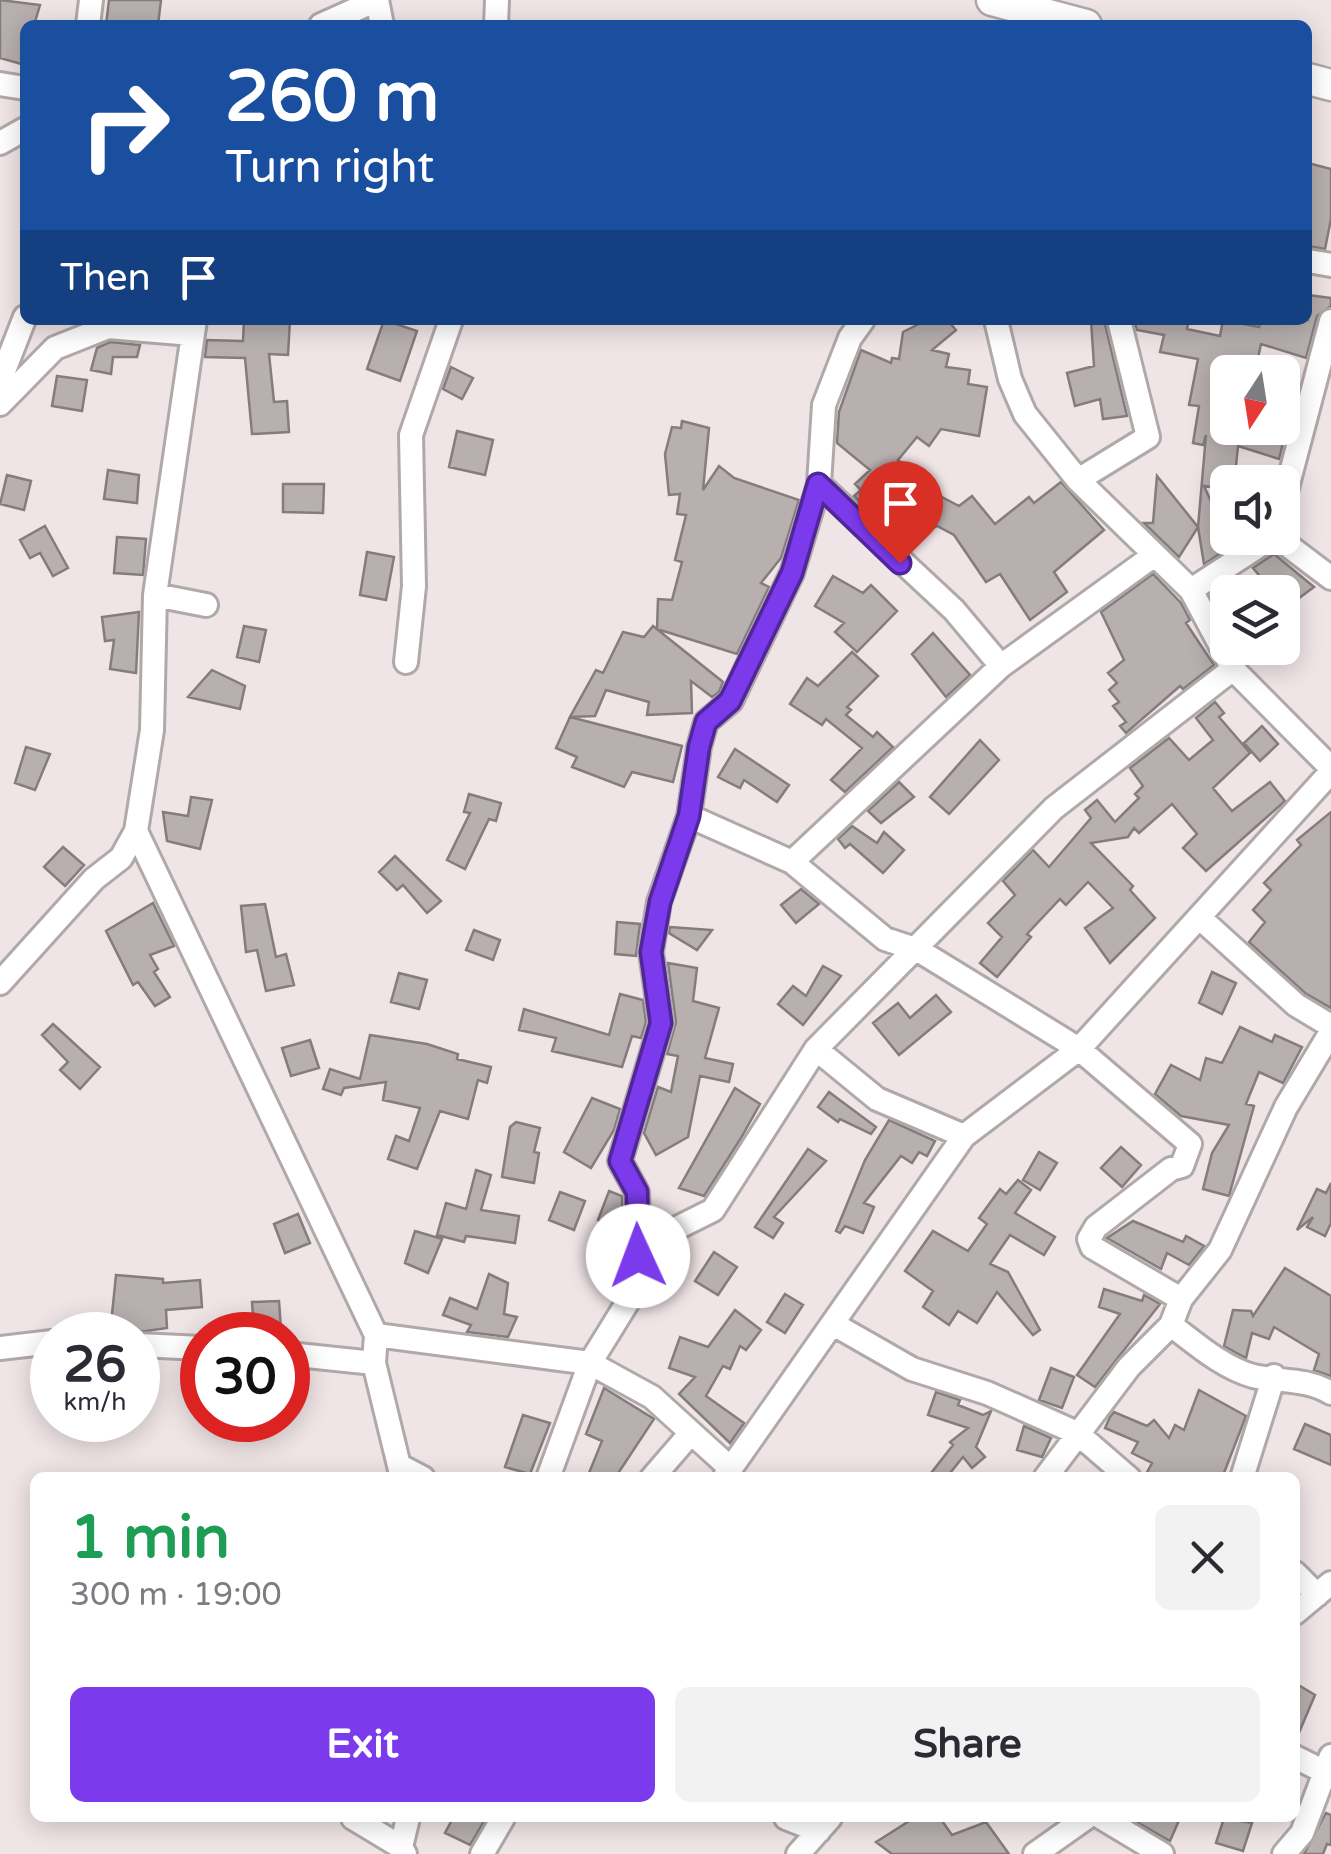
<!DOCTYPE html>
<html lang="en">
<head>
<meta charset="utf-8">
<style>
	body { margin:0; font-family:"Varela Round",sans-serif; background:#f2f2f3; color:#2b2b33; height:100vh; display:flex; flex-direction:column; font-size:38px; white-space:nowrap }
	* { box-sizing:border-box; margin:0 }
	p { font-size:32px; color:#7c7c81 }
	.icon { flex:none; width:55px; height:55px; fill:none; stroke:currentColor; stroke-width:2; stroke-linecap:round; stroke-linejoin:round }
	.map { position:relative; flex:1; overflow:hidden }
	.panel { position:absolute; left:30px; top:1472px; width:1270px; height:350px; display:flex; flex-direction:column; background:#fff; border-radius:15px; box-shadow:0 5px 25px #0003 }
	.panel>* { flex:none }
	.hud { position:absolute; left:20px; top:20px; width:1292px; height:305px; border-radius:15px; box-shadow:0 5px 25px #0003; background:#1a4fa0; color:#fff; overflow:hidden }
	.needle { width:65px; rotate:192deg }
	.fabs { position:absolute; left:1210px; top:355px; display:grid; gap:20px }
	.fabs a { display:grid; place-items:center; width:90px; height:90px; border-radius:15px; background:#fff; box-shadow:0 5px 25px #0003; font-size:50px }
	.speed { position:absolute; left:30px; top:1312px; display:flex; gap:20px; font-size:50px; font-weight:700; text-align:center }
	.speed>* { display:grid; place-content:center; width:130px; height:130px; border-radius:50%; background:#fff; box-shadow:0 5px 25px #0003; line-height:1 }
	.speed small { font-size:25px; font-weight:400 }
	.speed .limit { border:15px solid #d22; background:#fff; color:#111 }
	.pin { position:absolute; display:grid; place-items:center; width:85px; height:85px; color:#fff; margin:-102px -42px; border-radius:50% 50% 50% 0; rotate:-45deg; box-shadow:0 0 10px #0007 }
	.pin .icon { rotate:45deg }
	.me { position:absolute; width:110px; margin:-55px; rotate:358deg; stroke-linejoin:round; filter:drop-shadow(0 0 8px #0008) }
	.turn { display:flex; align-items:center; gap:35px; height:210px; padding:0 40px; font-size:45px }
	.turn .icon { width:130px; height:130px; stroke-width:2.5 }
	.turn b { display:block; font-size:70px; line-height:85px }
	.then { display:flex; align-items:center; height:95px; padding:0 40px; background:#0003; gap:20px; font-size:38px }
	.round { display:grid; place-items:center; flex:none; width:105px; height:105px; border-radius:15px; background:#f2f2f3 }
	.head { display:flex; align-items:center; justify-content:space-between; height:170px; padding:0 40px }
	h1 { font-size:60px; font-weight:800; line-height:75px; color:#1e9e55 }
	.button { display:flex; gap:20px; margin-top:auto; padding:20px 40px }
	.button a { flex:1; height:115px; border-radius:15px; background:#7c3aed; color:#fff; font-size:40px; font-weight:800; line-height:115px; text-align:center }
	.button a+a { background:#f2f2f3; color:#2b2b33 }
	.map>svg:first-child { display:block }
	.building { fill:#b8afaf; stroke:#857c7d; stroke-width:2.5 }
	.lines { fill:none; stroke-linecap:round; stroke-linejoin:round }
	.minor-casing { stroke:#b1a8a9; stroke-width:28 }
	.major-casing { stroke:#b1a8a9; stroke-width:35 }
	.minor { stroke:#fff; stroke-width:22 }
	.major { stroke:#fff; stroke-width:30 }
	.route-casing { stroke:#51269a; stroke-width:25 }
	.route { stroke:#7c3aed; stroke-width:18 }
</style>
</head>
<body>
<div class="map">
<svg width="1331" height="1854" viewBox="0 0 1331 1854">
	<rect width="100%" height="100%" fill="#f0e5e6"/>
	<!-- building -->
	<path class="building" d="M0,0L40,5L34,25H25V65L0,58Z
		M109,0H161L158,25H106Z
		M1308,163L1331,169V219L1325,249L1308,246Z
		M1308,295L1331,298V306L1317,316L1306,358L1261,344L1255,372H1228V389L1220,388L1215,406L1228,410V428L1286,431L1279,459L1238,446L1235,476L1220,474L1219,488L1204,486L1228,538H1244L1204,564L1198,527L1179,557L1144,523H1153L1157,476L1198,527L1206,435L1203,445L1193,443L1199,406L1189,405L1198,359L1160,352L1164,335L1137,330L1134,320H1189L1187,329L1220,336L1223,320L1259,327L1261,320H1308Z
		M244,320H290L288,355L269,354L274,402L287,401L289,432L252,434L245,358L205,357L207,340L243,341Z
		M384,320L417,331L400,381L367,369Z
		M927,320L948,321L956,330L932,350L949,354L946,367L970,370L968,384L987,387L979,436L941,429L929,446L917,437L898,460L938,495L959,506L972,496L995,524L1029,497L1034,503L1061,482L1104,530L1054,572L1067,592L1030,620L1000,574L986,582L954,535L937,526L916,538L897,521L890,530L854,496L861,490L855,484L870,470L837,443L839,412L861,350L891,363L892,358L899,359L903,332Z
		M1091,320H1104L1127,416L1103,419L1100,399L1075,406L1067,373L1094,366Z
		M110,342L140,345L137,357H113L111,374L91,370L97,348Z
		M451,367L473,378L462,399L443,389Z
		M57,376L87,380L82,411L52,406Z
		M682,421L709,428L703,490L719,466L734,478L799,500L781,558L761,583L769,587L737,654L657,629L658,599L672,600L682,562L675,560L686,515L677,514L680,494L669,495L665,454L672,427L681,428Z
		M457,431L493,440L485,475L449,467Z
		M108,470L139,475L137,503L104,499Z
		M7,475L31,481L24,510L0,504Z
		M283,484H324L323,513L283,512Z
		M45,526L68,568L53,576L40,553L30,558L20,540Z
		M117,537L146,539L143,575L114,573Z
		M367,552L394,557L386,600L360,595Z
		M1274,554L1314,587L1290,605L1282,592H1273L1253,568Z
		M1153,574L1181,603L1190,620L1186,623L1214,665L1183,689L1180,686L1126,733L1120,726L1126,722L1113,706L1119,702L1109,690L1117,683L1108,673L1124,660L1101,612Z
		M833,576L863,593L871,585L897,611L857,652L835,632L844,623L815,606Z
		M139,612L136,673L110,669L114,640L105,641L102,617Z
		M244,626L266,630L259,662L237,657Z
		M653,626L723,682L719,692L712,697L691,681L692,713L647,715L649,702L606,690L595,716L570,717L596,670L603,673L623,632L644,637Z
		M933,633L970,675L946,697L912,654Z
		M852,652L878,676L847,707L851,710L846,715L873,737L877,732L893,747L845,792L831,780L862,748L826,719L822,725L790,704L807,678L818,686Z
		M212,670L245,686L240,709L188,697Z
		M1215,702L1224,713L1219,717L1250,753L1213,788L1232,811L1270,782L1285,801L1206,871L1183,848L1197,834L1172,804L1139,833L1134,828L1128,837L1091,843L1133,886L1130,890L1155,918L1110,963L1085,928L1113,908L1088,882L1066,905L1060,899L1027,934L1031,937L997,977L980,963L1002,937L988,923L1015,895L1003,881L1033,850L1049,867L1091,818L1085,810L1097,800L1115,822L1139,798L1135,794L1143,786L1130,768L1169,738L1189,760L1213,740L1196,718Z
		M570,717L682,746L673,782L632,772L624,787L572,767L577,757L556,748Z
		M1262,726L1278,744L1260,761L1244,743Z
		M980,740L999,760L949,814L930,797Z
		M26,747L50,754L35,790L15,783Z
		M735,749L789,785L777,802L744,780L740,788L718,777Z
		M899,782L914,797L881,823L868,811Z
		M469,794L501,803L496,821L489,819L465,869L447,860L470,813L464,812Z
		M191,797L212,800L200,849L167,841L163,812L188,816Z
		M1331,812V1008L1305,993L1249,942L1265,922L1253,910L1271,890L1264,883L1301,845L1297,840Z
		M852,826L877,843L884,832L904,850L883,873L850,844L845,848L838,839Z
		M63,847L84,865L65,886L44,867Z
		M395,856L441,901L427,913L403,885L397,890L379,872Z
		M801,889L819,904L796,923L781,905Z
		M153,903L174,946L150,955L158,969L154,972L170,997L155,1006L138,982L133,985L106,931Z
		M265,904L276,957L286,954L294,985L266,991L257,950L246,952L241,906Z
		M617,922L640,924L636,956L615,954Z
		M670,927L712,930L697,950L669,933Z
		M474,930L500,940L493,960L466,950Z
		M668,963L697,968L693,1001L719,1008L705,1058L733,1064L729,1082L700,1076L688,1137L656,1155L644,1133L658,1087L671,1092L678,1056L667,1054L676,1022Z
		M823,966L841,976L803,1025L778,1004L793,986L806,996Z
		M1212,972L1236,983L1222,1014L1199,1003Z
		M399,973L427,980L419,1009L391,1002Z
		M620,994L643,1000L646,1022L641,1038L632,1036L622,1067L552,1051L556,1038L519,1030L524,1009L609,1035Z
		M936,995L951,1012L899,1055L873,1023L898,1003L910,1018Z
		M53,1024L100,1067L80,1089L60,1070L68,1062L42,1035Z
		M1240,1027L1272,1042L1275,1035L1302,1047L1283,1083L1259,1072L1246,1104L1254,1106L1229,1196L1203,1189L1212,1153L1229,1125L1181,1116L1155,1094L1171,1065L1200,1080L1206,1058L1222,1063Z
		M370,1035L427,1044L458,1054L457,1059L491,1067L487,1083L478,1080L468,1119L440,1111L417,1169L388,1159L396,1136L409,1141L420,1108L383,1100L386,1082L344,1088L341,1095L323,1089L330,1069L360,1079Z
		M310,1040L319,1068L291,1076L282,1048Z
		M735,1088L760,1104L741,1138L704,1196L679,1188Z
		M829,1092L876,1127L871,1134L840,1119L838,1122L818,1107Z
		M592,1098L620,1109L614,1130L591,1168L564,1152Z
		M889,1120L935,1141L927,1156L919,1152L912,1163L901,1156L864,1203L874,1207L863,1233L845,1226L840,1233L836,1231L865,1160Z
		M516,1122L540,1128L534,1152L539,1153L534,1183L502,1177L510,1127Z
		M1121,1147L1141,1165L1122,1187L1101,1168Z
		M808,1149L826,1161L774,1217L783,1223L773,1238L755,1227Z
		M1039,1152L1057,1163L1040,1190L1023,1180Z
		M476,1170L491,1175L481,1210L519,1216L515,1243L466,1236L464,1242L437,1235L446,1203L466,1209Z
		M1018,1180L1031,1190L1015,1213L1055,1237L1044,1255L1010,1235L990,1264L1008,1272L1040,1330L1033,1335L997,1292L977,1323L958,1311L949,1325L923,1307L933,1291L905,1271L933,1231L968,1251L987,1224L979,1218L1000,1189L1006,1194Z
		M1331,1183V1223L1325,1236L1307,1227L1313,1217L1297,1230L1317,1189L1326,1193Z
		M609,1191L622,1196L623,1229L598,1220Z
		M560,1192L585,1201L574,1230L549,1220Z
		M298,1214L310,1243L285,1253L274,1224Z
		M1133,1221L1183,1242L1186,1236L1204,1246L1189,1265L1167,1253L1161,1269L1107,1238Z
		M415,1231L442,1239L428,1273L405,1263Z
		M714,1252L737,1267L718,1295L695,1281Z
		M1285,1268L1331,1296V1376L1314,1370L1319,1354L1274,1327L1269,1339L1252,1333L1246,1358L1224,1346L1233,1310L1251,1311L1253,1316Z
		M489,1274L508,1283L504,1314L517,1317L508,1337L467,1332L471,1325L443,1315L450,1298L477,1309Z
		M116,1275L163,1279V1283L200,1280L202,1307L166,1310L167,1328L119,1335V1324H111Z
		M1104,1289L1142,1301L1144,1295L1160,1304L1095,1387L1077,1375L1120,1314L1099,1307Z
		M785,1294L803,1305L785,1333L767,1322Z
		M279,1301L281,1329L254,1331L252,1302Z
		M735,1310L761,1330L746,1350L740,1346L730,1369L723,1366L706,1396L744,1423L730,1443L679,1394L695,1377L669,1368L680,1337L708,1347Z
		M1051,1368L1074,1377L1062,1408L1039,1400Z
		M604,1388L654,1419L615,1478H587L602,1441L586,1434Z
		M1199,1390L1246,1416L1222,1478H1144L1152,1463L1132,1453L1138,1442L1105,1428L1110,1417L1114,1412L1147,1426L1154,1420L1169,1438L1175,1425L1184,1430Z
		M936,1392L960,1400L958,1405L983,1415L991,1411L976,1447L985,1457L972,1468L963,1457L946,1478L928,1477L953,1445L950,1442L968,1428L928,1415Z
		M523,1415L550,1423L530,1474L505,1467Z
		M1305,1424L1331,1435V1465L1294,1449Z
		M1024,1426L1051,1438L1042,1457L1017,1450Z
		M1295,1683L1315,1695L1295,1742Z
		M1326,1813L1331,1815V1845L1327,1844L1323,1854H1304Z
		M453,1818H486L470,1845L445,1833Z
		M914,1818H940L952,1835L986,1822L1009,1854H892L876,1842Z
		M1130,1818H1180L1170,1841Z
		M1224,1818L1252,1823L1243,1851L1216,1843Z"/>
	<g class="lines">
		<defs>
			<path id="minor" d="M377,0L382,25
				M88,25L91,0
				M321,25L377,0
				M496,25L497,0
				M0,84L25,88
				M0,143L25,129
				M1308,261L1331,265
				M195,320L155,595L152,730L136,831L376,1335L374,1363L402,1478
				M996,320L1010,379L1025,414L1078,480L1191,590L1233,669L1331,768
				M0,381L25,317
				M0,404L55,348L108,327L192,334
				M1078,480L1148,437L1119,320
				M819,484L954,610L1001,666
				M1282,507L1331,321
				M1278,538L1331,578
				M1191,590L1271,538
				M155,595L206,605
				M406,662L414,586L411,435L451,320
				M689,816L792,862L885,939L918,950L1079,1049L1190,1144L1182,1166L1171,1169L1096,1227L1089,1239L1092,1247L1181,1299
				M792,862L1001,666L1153,556
				M1200,918L1296,1005L1331,1026
				M0,983L94,879L121,858L136,831
				M816,1049L877,1099L964,1136
				M640,1282L637,1192L620,1161L661,1023L651,952L659,902L689,816L699,747L706,722L731,701L792,573L819,484L824,405L850,338L863,320
				M835,1325L912,1369L987,1393L1077,1433L1129,1478
				M1171,1325C1195,1343 1223,1368 1253,1376C1279,1382 1306,1378 1331,1393
				M376,1335L590,1363L652,1397L729,1467
				M138,1345L202,1348
				M0,1348L52,1342
				M288,1354L374,1363
				M400,1466L423,1478
				M548,1478L590,1363L640,1282L679,1227L713,1210L816,1049L1054,808L1233,669
				M652,1478L690,1434
				M724,1478L964,1136L1079,1049L1331,772
				M1045,1478L1129,1367L1171,1325L1181,1299L1220,1250L1286,1107L1331,1032
				M1242,1478L1274,1376
				M1295,1573L1317,1595
				M1295,1613L1331,1583
				M1295,1757L1331,1775
				M353,1818L401,1847
				M786,1818L819,1831
				M1102,1818L1162,1854
				M405,1854L401,1847L408,1818
				M482,1854L503,1818
				M798,1854L830,1818
				M1035,1854L1086,1818
				M1284,1854L1302,1833L1331,1756"/>
			<path id="major" d="M992,0L1086,25
				M1308,79L1331,85"/>
		</defs>
		<!-- minor casing -->
		<use href="#minor" class="minor-casing"/>
		<!-- major casing -->
		<use href="#major" class="major-casing"/>
		<!-- minor -->
		<use href="#minor" class="minor"/>
		<!-- major -->
		<use href="#major" class="major"/>
	</g>
	<g class="lines">
		<defs>
			<path id="route" d="M638,1256L637,1192L620,1161L661,1023L651,952L660,902L689,816L699,747L706,722L730,701L792,573L818,484L900,563"/>
		</defs>
		<!-- route casing -->
		<use href="#route" class="route-casing"/>
		<!-- route -->
		<use href="#route" class="route"/>
	</g>
</svg>
<div class="fabs">
<a><svg class="needle" viewBox="-14 -14 28 28"><path d="M0-13l5 13h-10z" fill="#e53935"/><path d="M0 13l5-13h-10z" fill="#7c7c81"/></svg></a>
<a><svg class="icon" aria-label="sound" viewBox="0 0 24 24"><path d="M4 9h4l5-4v14l-5-4H4zM17 9q2 3 0 6"/></svg></a>
<a><svg class="icon" aria-label="layers" viewBox="0 0 24 24"><path d="M12 4l9 5-9 5-9-5zM3 14l9 5 9-5"/></svg></a>
</div>
<div class="speed"><div>26<small>km/h</small></div><div class="limit">30</div></div>
<div class="pin" style="left:900px;top:563px;background:#d93025"><svg class="icon" aria-label="arrive" viewBox="0 0 24 24"><path d="M6 21V4h12l-3 4 3 4H6"/></svg></div>
<svg class="me" style="left:638px;top:1256px" viewBox="-20 -20 40 40"><circle r="19" fill="#fff"/><path d="M0-13L10 11 0 6-10 11z" fill="#7c3aed"/></svg>
<div class="hud">
<div class="turn"><svg class="icon" aria-label="right" viewBox="0 0 24 24"><path d="M7 20v-9h11M14 6l5 5-5 5"/></svg><div><b>260 m</b>Turn right</div></div>
<div class="then">Then<svg class="icon" aria-label="arrive" viewBox="0 0 24 24"><path d="M6 21V4h12l-3 4 3 4H6"/></svg></div>
</div>
<section class="panel">
<div class="head"><div><h1>1 min</h1><p>300 m · 19:00</p></div><a class="round"><svg class="icon" aria-label="close" viewBox="0 0 24 24"><path d="M6 6l12 12M18 6L6 18"/></svg></a></div>
<div class="button"><a>Exit</a><a>Share</a></div>
</section>
</div>
</body>
</html>
